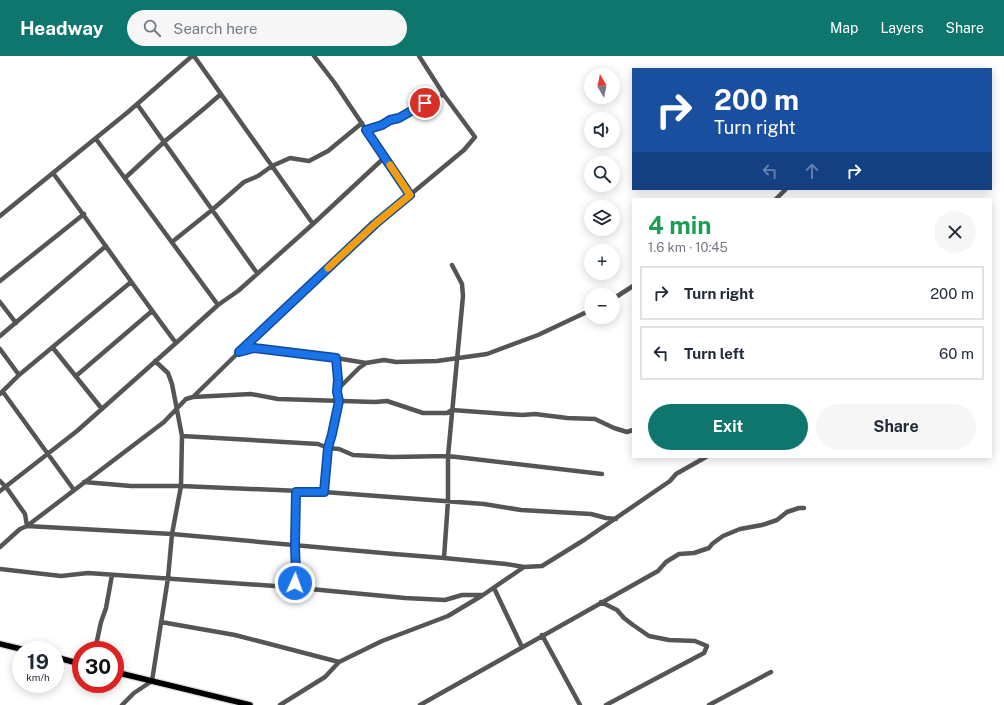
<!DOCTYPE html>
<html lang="en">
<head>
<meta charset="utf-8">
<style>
	body { margin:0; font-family:"Public Sans",sans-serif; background:#f6f6f7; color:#1f2937; height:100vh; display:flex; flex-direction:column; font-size:15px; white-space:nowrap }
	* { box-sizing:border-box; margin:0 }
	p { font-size:13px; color:#747a83 }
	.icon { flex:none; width:22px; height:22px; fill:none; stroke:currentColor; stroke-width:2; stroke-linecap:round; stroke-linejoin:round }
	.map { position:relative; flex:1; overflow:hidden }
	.details { position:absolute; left:632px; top:142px; width:360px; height:260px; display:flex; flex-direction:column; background:#fff; border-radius:0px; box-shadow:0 2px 10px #0003 }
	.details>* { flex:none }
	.top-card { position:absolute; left:632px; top:12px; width:360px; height:122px; border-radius:0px; box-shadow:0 2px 10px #0003; background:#1a4fa0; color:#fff; overflow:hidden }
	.needle { width:26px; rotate:350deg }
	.tools { position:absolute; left:584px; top:12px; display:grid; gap:8px }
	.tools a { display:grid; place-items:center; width:36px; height:36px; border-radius:50%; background:#fff; box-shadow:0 2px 10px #0003; font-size:20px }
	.speed { position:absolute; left:12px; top:585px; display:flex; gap:8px; font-size:20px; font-weight:700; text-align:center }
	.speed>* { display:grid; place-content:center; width:52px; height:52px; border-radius:50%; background:#fff; box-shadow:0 2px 10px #0003; line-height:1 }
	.speed small { font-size:10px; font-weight:400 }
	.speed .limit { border:6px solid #d22; background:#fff; color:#111 }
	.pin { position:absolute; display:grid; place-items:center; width:34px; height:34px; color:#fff; margin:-17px; border:2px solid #fff; border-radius:50%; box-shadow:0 1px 4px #0007 }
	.me { position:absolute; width:44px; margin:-22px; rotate:2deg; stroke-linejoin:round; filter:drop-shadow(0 0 3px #0008) }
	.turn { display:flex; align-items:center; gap:14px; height:84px; padding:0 16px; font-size:18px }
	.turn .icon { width:52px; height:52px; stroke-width:2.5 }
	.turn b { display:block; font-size:28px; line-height:34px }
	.lanes { display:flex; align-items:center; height:38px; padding:0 16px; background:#0003; justify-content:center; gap:20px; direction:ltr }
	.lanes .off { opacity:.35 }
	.round { display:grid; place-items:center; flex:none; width:42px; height:42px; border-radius:21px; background:#f6f6f7 }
	.overview { display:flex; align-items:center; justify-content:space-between; height:68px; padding:0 16px }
	h1 { font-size:24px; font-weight:700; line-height:30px; color:#1e9e55 }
	.primary-button { display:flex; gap:8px; margin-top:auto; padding:8px 16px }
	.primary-button a { flex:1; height:46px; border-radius:24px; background:#0f766e; color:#fff; font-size:16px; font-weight:700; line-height:46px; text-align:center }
	.primary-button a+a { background:#f6f6f7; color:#1f2937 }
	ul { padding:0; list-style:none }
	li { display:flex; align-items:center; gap:12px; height:54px; margin:0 8px 6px; padding:0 8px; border:2px solid #e0e1e3; border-radius:0px }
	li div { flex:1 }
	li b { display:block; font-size:15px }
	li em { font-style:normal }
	header { display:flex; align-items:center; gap:24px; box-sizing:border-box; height:56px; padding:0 20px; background:#0f766e; color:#fff }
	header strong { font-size:19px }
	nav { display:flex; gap:22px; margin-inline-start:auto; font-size:14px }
	.search { width:280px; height:36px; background:#f6f6f7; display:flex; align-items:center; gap:10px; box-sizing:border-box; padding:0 14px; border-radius:22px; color:#747a83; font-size:15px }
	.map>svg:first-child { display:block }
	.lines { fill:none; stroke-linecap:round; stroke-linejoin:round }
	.major-casing { stroke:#dbdbdb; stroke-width:8 }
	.minor { stroke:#555; stroke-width:4.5 }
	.major { stroke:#000; stroke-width:5.5 }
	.route-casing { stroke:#114b97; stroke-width:10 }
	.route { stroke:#1a73e8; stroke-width:7 }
	.slow { stroke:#f59e0b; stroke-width:7 }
</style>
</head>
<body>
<header>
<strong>Headway</strong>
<div class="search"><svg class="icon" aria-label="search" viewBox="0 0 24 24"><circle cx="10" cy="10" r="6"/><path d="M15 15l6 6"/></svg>Search here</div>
<nav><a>Map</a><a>Layers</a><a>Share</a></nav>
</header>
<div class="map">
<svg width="1004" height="649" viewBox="0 0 1004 649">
	<rect width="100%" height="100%" fill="#fff"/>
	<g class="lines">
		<defs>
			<path id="major" d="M0,588L25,594
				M55,601L81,608
				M115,616L250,649"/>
		</defs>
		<!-- major casing -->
		<use href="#major" class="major-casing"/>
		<!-- minor -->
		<path class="minor" d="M194,0L313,168
			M314,0L334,26L410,139
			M137,48L257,217
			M366,74L382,69L390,64L399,62L425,47L438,40L444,39
			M96,83L218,249
			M53,117C95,174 134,231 176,287L218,249L238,235L313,168L385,101
			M125,122L164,86L206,51L221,38
			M776,143L786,133
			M0,160L128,56L192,0
			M172,186L212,154L244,126L258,120L272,110L290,102L309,105L328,95L362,67
			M0,225L84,158
			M613,243L633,230
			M0,246L16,267
			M0,280L106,190
			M53,292L102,353
			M0,293L19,319
			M240,295L254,292L336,302L366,307L384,304L396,306L437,305L487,298L538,279L591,254
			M76,320L152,255
			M338,333L359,312L366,307
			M3,336L74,434
			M0,338L19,319L131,226
			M193,341L251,338L278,343L375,346L387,345L423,357H447L452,354L522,359L535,358L567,362L595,363L614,372L627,376L633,374
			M182,380L318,388L328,392L339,393L353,399L392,401L448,400L602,418
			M0,425L6,431L25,458L27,470L172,478L394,498L444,502L506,508L524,511
			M84,426L131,430H181L324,436L484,448L521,454L591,458L606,462L616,463
			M0,435L77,375L176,287
			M324,436L328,392L332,378L339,345L337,336L338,324L336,302
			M0,491L20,473L27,470L164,366L186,343L193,341L239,296L375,168L464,94L475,81L444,39L419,0
			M444,502L448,445V400L463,240L462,228L452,209
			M0,513L61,520L88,517L289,531L405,542L445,544L462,539H482
			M289,531L295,527L296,521L295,489L296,436
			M494,532L522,591
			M601,546L617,554L624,562L633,569L649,580L669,584L695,585L707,590L704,597L606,649
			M161,566L235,579L339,606
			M542,579L580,649
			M95,594L101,566L106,552L112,519
			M122,649L134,637L152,625L168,522L172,478L181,430L182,380L172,328L168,317L155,305
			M280,649L325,621L339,606L382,585L448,560L483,539L524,511L542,510L584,484L670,425L676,418L706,401
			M420,649L658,515L666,506L679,498L694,497L709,492L712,488L723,480L740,473L762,469L777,464L787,456L799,452H804
			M709,649L771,616"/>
		<!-- major -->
		<use href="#major" class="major"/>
	</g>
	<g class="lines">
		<defs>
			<path id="route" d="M295,527L296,521L295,489L296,436H324L328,392L332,378L339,345L337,336L338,324L336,302L254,292L239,296L375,168L410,139L366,74L382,69L390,64L399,62L425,47"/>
		</defs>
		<!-- route casing -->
		<use href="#route" class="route-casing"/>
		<!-- route -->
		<use href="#route" class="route"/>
		<!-- slow -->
		<path class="slow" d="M328,212L375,168L410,139L390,109"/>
	</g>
</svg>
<div class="tools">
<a><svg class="needle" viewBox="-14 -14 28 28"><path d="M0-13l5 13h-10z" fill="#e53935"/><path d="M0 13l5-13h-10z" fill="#747a83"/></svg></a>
<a><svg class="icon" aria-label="sound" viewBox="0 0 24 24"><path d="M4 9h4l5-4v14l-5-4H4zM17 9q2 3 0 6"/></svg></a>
<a><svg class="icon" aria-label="search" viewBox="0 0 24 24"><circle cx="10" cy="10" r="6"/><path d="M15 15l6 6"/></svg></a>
<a><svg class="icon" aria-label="layers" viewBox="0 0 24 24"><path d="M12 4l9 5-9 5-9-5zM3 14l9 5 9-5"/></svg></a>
<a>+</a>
<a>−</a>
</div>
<div class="speed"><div>19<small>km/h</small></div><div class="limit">30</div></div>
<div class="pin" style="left:425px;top:47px;background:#d93025"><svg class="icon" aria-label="arrive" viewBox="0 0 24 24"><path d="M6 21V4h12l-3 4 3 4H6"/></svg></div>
<svg class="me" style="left:295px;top:527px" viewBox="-20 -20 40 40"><circle r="17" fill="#1a73e8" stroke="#fff" stroke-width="3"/><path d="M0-11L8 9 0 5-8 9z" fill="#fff"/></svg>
<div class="top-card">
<div class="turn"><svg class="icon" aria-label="right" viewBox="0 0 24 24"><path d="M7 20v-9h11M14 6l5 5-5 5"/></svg><div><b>200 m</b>Turn right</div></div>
<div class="lanes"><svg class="icon off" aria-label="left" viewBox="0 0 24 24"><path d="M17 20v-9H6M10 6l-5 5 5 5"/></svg><svg class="icon off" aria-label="ahead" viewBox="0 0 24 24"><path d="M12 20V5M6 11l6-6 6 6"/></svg><svg class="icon" aria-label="right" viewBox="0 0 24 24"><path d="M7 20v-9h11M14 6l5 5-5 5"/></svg></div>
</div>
<section class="details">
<div class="overview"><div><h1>4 min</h1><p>1.6 km · 10:45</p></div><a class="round"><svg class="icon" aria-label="close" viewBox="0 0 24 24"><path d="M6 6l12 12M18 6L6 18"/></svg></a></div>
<ul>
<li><svg class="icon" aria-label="right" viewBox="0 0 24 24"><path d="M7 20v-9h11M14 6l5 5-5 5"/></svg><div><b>Turn right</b></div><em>200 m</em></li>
<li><svg class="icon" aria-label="left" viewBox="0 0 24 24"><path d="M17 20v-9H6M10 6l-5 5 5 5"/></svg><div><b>Turn left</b></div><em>60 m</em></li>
</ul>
<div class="primary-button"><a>Exit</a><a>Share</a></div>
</section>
</div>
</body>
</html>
